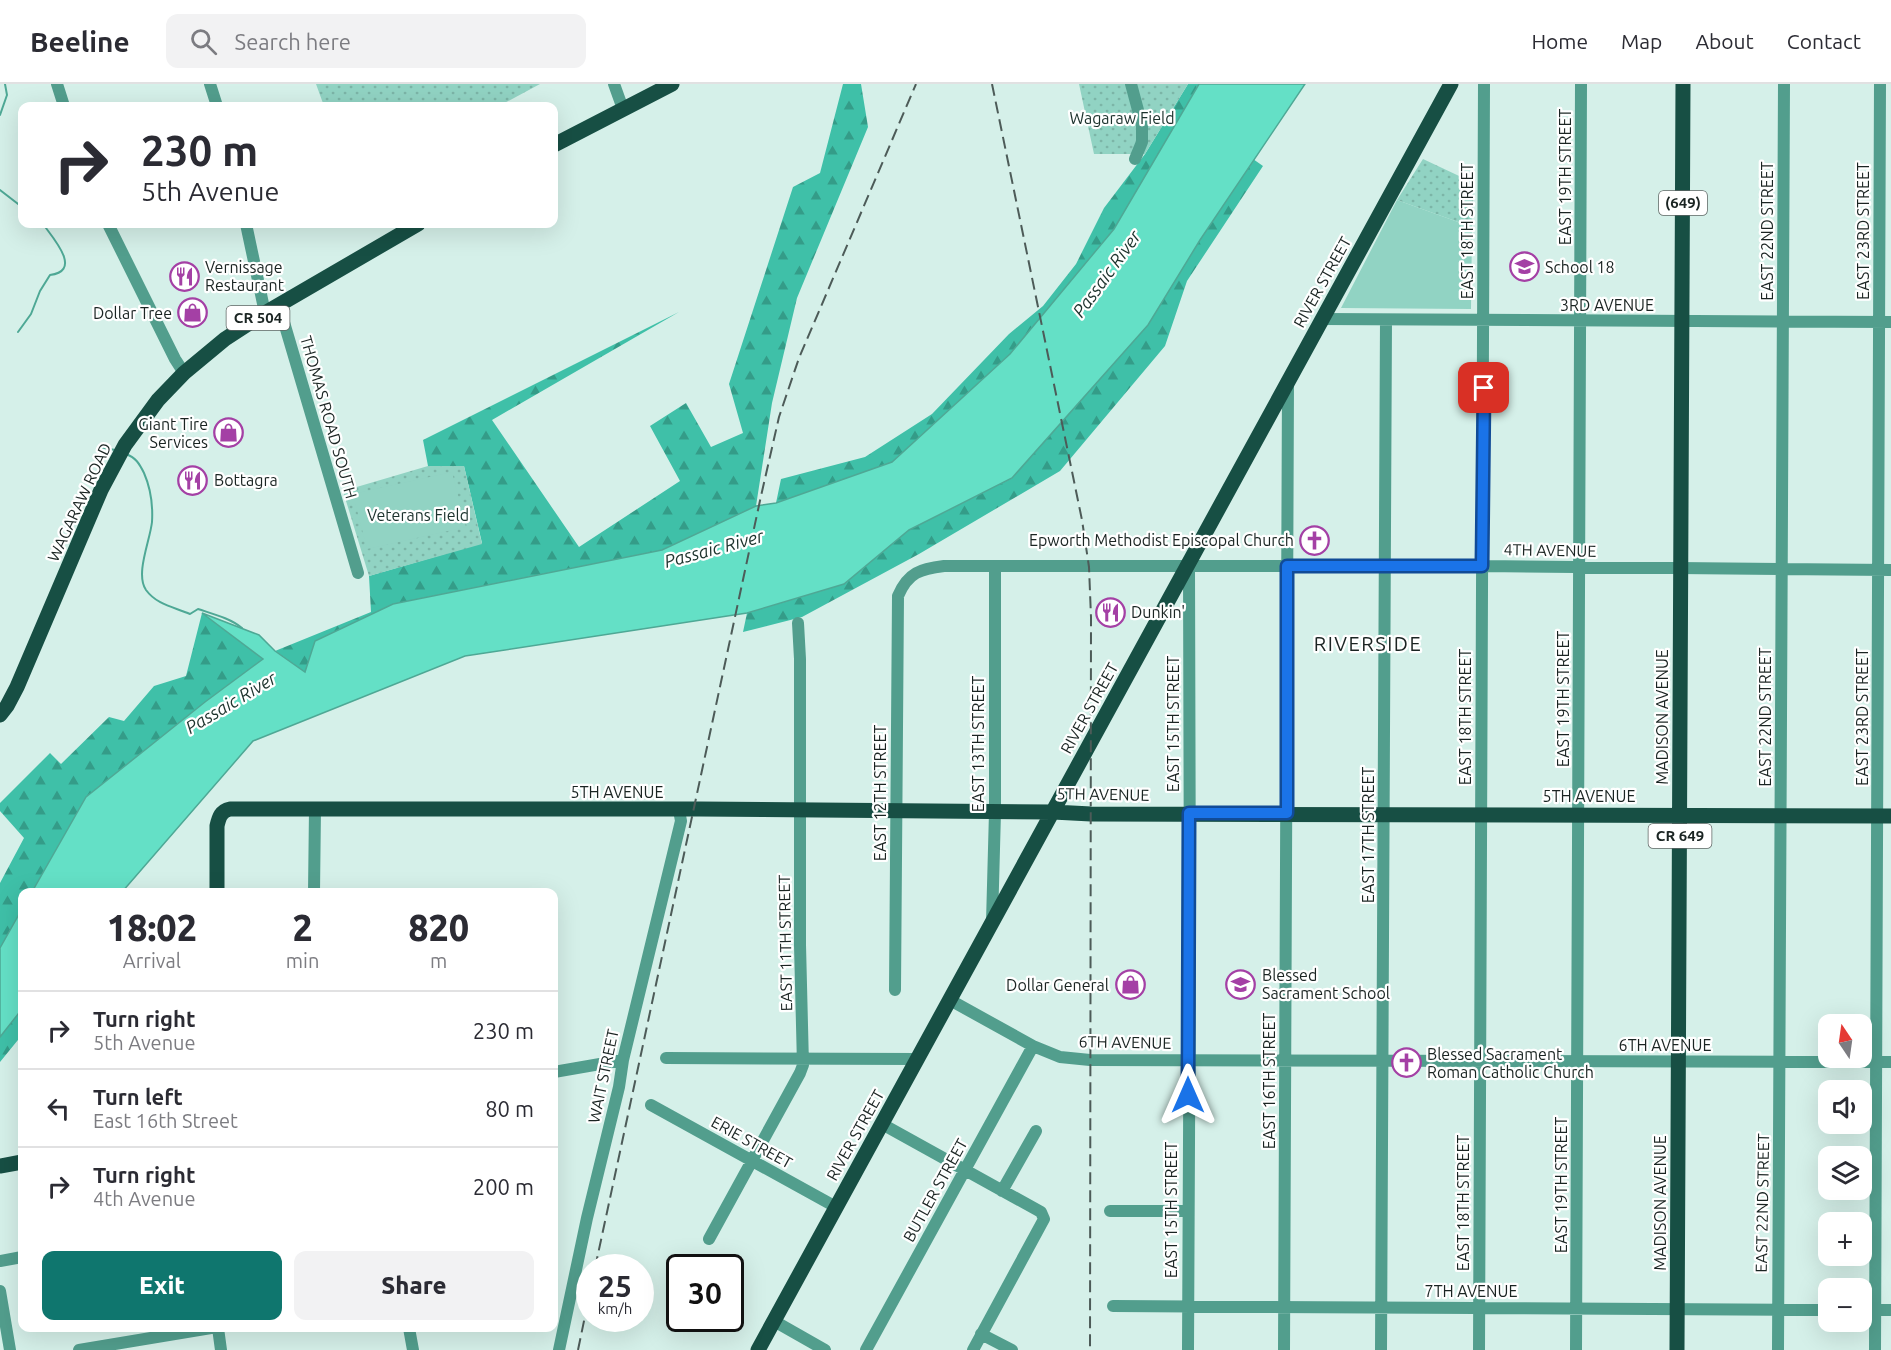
<!DOCTYPE html>
<html lang="en">
<head>
<meta charset="utf-8">
<style>
	body { margin:0; font-family:Ubuntu,sans-serif; background:#f2f2f3; color:#2b2b33; height:100vh; display:flex; flex-direction:column; font-size:22px; white-space:nowrap }
	* { box-sizing:border-box; margin:0 }
	p { font-size:20px; color:#7c7c81 }
	.icon { flex:none; width:33px; height:33px; fill:none; stroke:currentColor; stroke-width:2; stroke-linecap:round; stroke-linejoin:round }
	.map { position:relative; flex:1; overflow:hidden }
	.drawer { position:absolute; left:18px; top:804px; width:540px; height:444px; display:flex; flex-direction:column; background:#fff; border-radius:12px; box-shadow:0 6px 24px #0002 }
	.drawer>* { flex:none }
	.guide { position:absolute; left:18px; top:18px; width:540px; height:126px; border-radius:12px; box-shadow:0 6px 24px #0002; background:#fff; color:#2b2b33; overflow:hidden }
	.needle { width:39px; rotate:347deg }
	.tools { position:absolute; left:1818px; top:930px; display:grid; gap:12px }
	.tools a { display:grid; place-items:center; width:54px; height:54px; border-radius:12px; background:#fff; box-shadow:0 6px 24px #0002; font-size:30px }
	.speed { position:absolute; left:576px; top:1170px; display:flex; gap:12px; font-size:30px; font-weight:700; text-align:center }
	.speed>* { display:grid; place-content:center; width:78px; height:78px; border-radius:50%; background:#fff; box-shadow:0 6px 24px #0002; line-height:1 }
	.speed small { font-size:15px; font-weight:400 }
	.speed .limit { border:3px solid #111; border-radius:9px; background:#fff; color:#111 }
	.pin { position:absolute; display:grid; place-items:center; width:51px; height:51px; color:#fff; margin:-26px; border-radius:12px; box-shadow:0 3px 9px #0006 }
	.me { position:absolute; width:66px; margin:-33px; rotate:0deg; stroke-linejoin:round; filter:drop-shadow(0 0 4px #0008) }
	.turn { display:flex; align-items:center; gap:21px; height:126px; padding:0 24px; font-size:27px }
	.turn .icon { width:78px; height:78px; stroke-width:2.5 }
	.turn b { display:block; font-size:42px; line-height:51px }
	.eta { display:flex; justify-content:space-evenly; align-items:center; height:102px; text-align:center }
	.eta b { font-size:36px; font-weight:800; line-height:42px }
	.action { display:flex; gap:12px; margin-top:auto; padding:12px 24px }
	.action a { flex:1; height:69px; border-radius:12px; background:#0f766e; color:#fff; font-size:24px; font-weight:800; line-height:69px; text-align:center }
	.action a+a { background:#f2f2f3; color:#2b2b33 }
	ul { padding:0; list-style:none }
	li { display:flex; align-items:center; gap:18px; height:78px; padding:0 24px; border-top:2px solid #e1e1e2 }
	li div { flex:1 }
	li b { display:block; font-size:22px }
	li em { font-style:normal }
	header { display:flex; align-items:center; gap:36px; box-sizing:border-box; height:84px; padding:0 30px; background:#fff; border-bottom:2px solid #e1e1e2 }
	header strong { font-size:28px }
	nav { display:flex; gap:33px; margin-inline-start:auto; font-size:21px }
	.search { width:420px; height:54px; background:#f2f2f3; display:flex; align-items:center; gap:15px; box-sizing:border-box; padding:0 21px; border-radius:12px; color:#7c7c81; font-size:22px }
	.map>svg:first-child { display:block }
	.forest { fill:url(#forest-firs) }
	.park { fill:url(#park-dots) }
	.garden { fill:#91d3c3 }
	.water { fill:#64e0c6; stroke:#4ea895; stroke-width:1.5 }
	.lines { fill:none; stroke-linecap:round; stroke-linejoin:round }
	.stream { stroke:#4ea895; stroke-width:2 }
	.minor { stroke:#529e8d; stroke-width:12 }
	.major { stroke:#174f44; stroke-width:15 }
	.rail { stroke:#4d5b58; stroke-width:2; stroke-dasharray:12 6; stroke-linecap:butt }
	.route-casing { stroke:#114b97; stroke-width:15 }
	.route { stroke:#1a73e8; stroke-width:10 }
	.labels { text-anchor:middle; stroke-width:4.5; stroke-linejoin:round; paint-order:stroke }
	.shield { fill:#fff; stroke:#5f6664; stroke-width:1.5 }
	.shield-label { font-size:15px; font-weight:bold; fill:#1a2422 }
	.park-label { font-size:16px; fill:#1c322d; stroke:#fff }
	.street-label { font-size:16px; fill:#1a2422; stroke:#fff }
	.poi-label { font-size:16px; fill:#1a2422; stroke:#fff; text-anchor:start }
	.water-label { font-size:18px; font-style:italic; fill:#1c322c; stroke:#fff }
	.quarter-label { font-size:20px; letter-spacing:1.5px; fill:#1a2422; stroke:#fff }
</style>
</head>
<body>
<header>
<strong>Beeline</strong>
<div class="search"><svg class="icon" aria-label="search" viewBox="0 0 24 24"><circle cx="10" cy="10" r="6"/><path d="M15 15l6 6"/></svg>Search here</div>
<nav><a>Home</a><a>Map</a><a>About</a><a>Contact</a></nav>
</header>
<div class="map">
<svg width="1891" height="1266" viewBox="0 0 1891 1266">
	<defs>
		<pattern id="forest-firs" width="22" height="20" patternUnits="userSpaceOnUse" patternTransform="scale(1.5)"><rect width="22" height="20" fill="#3fc0a8"/><path d="M5 1l3.5 6h-7zM16 11l3.5 6h-7z" fill="#349c88"/></pattern>
		<pattern id="park-dots" width="8" height="8" patternUnits="userSpaceOnUse" patternTransform="scale(1.5)"><rect width="8" height="8" fill="#91d3c3"/><path d="M2 2h.1M6 6h.1" fill="none" stroke="#7cb5a7" stroke-width="1.8" stroke-linecap="round"/></pattern>
	</defs>
	<rect width="100%" height="100%" fill="#d5f0e9"/>
	<!-- forest -->
	<path class="forest" d="M843,0H861L868,43L797,214L772,319L756,422L662,466L393,520L305,588L275,567L371,528L369,492L482,459L464,382H428L423,356L679,228L492,336L579,463L680,397L650,342L686,319L711,363L743,349L729,300L793,103L820,89Z
		M1188,0H1199L1118,140L1010,270L892,378L776,419L781,395L865,373L932,330L1009,250L1043,222L1076,180L1104,124L1145,70Z
		M1253,75L1263,82L1187,197L1165,262L1060,387L919,470L802,533L743,548L747,529L844,500L909,446L1012,394L1199,156Z
		M202,529L263,575L205,618L86,713L32,808H22V825L0,864V799L24,754L0,727V719L50,669L61,680L109,633L124,637L154,602L186,592Z
		M22,925V951L0,978V953Z"/>
	<!-- park -->
	<path class="park" d="M316,0H540L499,22H324Z
		M1079,0H1188L1145,70H1094Z
		M1423,75L1474,99L1472,143L1397,116Z
		M428,382H464L482,460L369,492L343,407Z"/>
	<!-- garden -->
	<path class="garden" d="M1397,116L1472,143L1471,225L1341,224Z
		M452,388L466,443L367,465L353,410Z"/>
	<!-- water -->
	<path class="water" d="M1199,0H1305L1200,156L1148,241L1012,394L909,446L844,500L747,529L465,572L253,657L122,808H32L86,713L205,618L263,575L202,529L259,551L275,567L305,588L315,557L393,520L662,466L756,422L776,419L892,378L1010,270L1114,145Z
		M22,825V925L0,953V864Z"/>
	<g class="lines">
		<!-- stream -->
		<path class="stream" d="M0,31L7,11L5,0
			M0,106L22,123
			M18,248L31,230L40,207L50,191C83,187 53,154 43,140
			M100,363L115,366
			M126,370C136,374 139,379 144,389C151,405 153,421 152,438C150,457 135,490 146,506C157,521 174,523 190,530L198,525C213,530 230,534 242,544"/>
		<!-- minor -->
		<path class="minor" d="M57,0L64,22
			M210,0L217,22
			M614,0L623,25
			M1131,0L1142,41V58L1135,75
			M108,140L175,275L184,289
			M246,140L265,229
			M277,223L283,235L358,489
			M1322,235L1891,238
			M1187,482L1189,485L1190,850L1188,1266
			M314,808L315,725
			M992,838L995,728V482
			M895,906L898,512C908,488 921,485 944,482H1483L1891,486
			M950,916L1033,962L1060,973L1090,976L1891,978
			M666,974L917,975
			M554,988L623,976
			M651,1021L836,1123
			M882,1040L1041,1128L1044,1135L973,1266
			M1002,1107L1036,1047
			M1110,1127H1188
			M709,1155L800,989L803,981L800,861V575L798,539
			M0,1177L22,1173
			M0,1207L10,1266
			M1113,1222L1828,1226
			M1862,1226H1891
			M774,1237L825,1266
			M218,1244L221,1266
			M409,1244L413,1266
			M981,1250L1012,1266
			M79,1266L211,1244
			M559,1266L587,1134L619,1003L623,976L681,737L679,726
			M866,1266L1033,962
			M1284,1266L1288,298
			M1381,1266L1386,236
			M1479,1266L1484,0
			M1576,1266L1581,0
			M1778,1266L1784,0
			M1875,1266L1880,0"/>
		<!-- major -->
		<path class="major" d="M554,61L672,0
			M0,631L7,622L17,603L101,406L125,361L158,316L184,289L225,255L265,229L418,140
			M217,808V742C219,733 221,727 230,725H699L1053,728L1091,730L1891,732
			M0,1082L22,1078
			M758,1266L1451,0
			M1677,1266L1683,0"/>
		<!-- rail -->
		<path class="rail" d="M992,0L1082,436L1089,483L1091,533L1090,1266
			M595,1184L761,412L779,333L799,274L916,0
			M578,1266L590,1208"/>
	</g>
	<g class="lines">
		<defs>
			<path id="route" d="M1188,1011L1189,729H1287V482H1482L1484,304"/>
		</defs>
		<!-- route casing -->
		<use href="#route" class="route-casing"/>
		<!-- route -->
		<use href="#route" class="route"/>
	</g>
	<!-- icons -->
	<defs>
		<symbol id="school-ring" viewBox="-11 -11 22 22"><circle r="9.5" fill="#fff" stroke="#a440a5" stroke-width="1.5"/><path d="M0-5L7-2L0 1L-7-2ZM-4 1L0 2.5L4 1V4Q0 6-4 4Z" fill="#a440a5"/></symbol>
		<symbol id="restaurant-ring" viewBox="-11 -11 22 22"><circle r="9.5" fill="#fff" stroke="#a440a5" stroke-width="1.5"/><path d="M-5-6h1v4h1v-4h1v4h1v-4h1v5L-1.5 .5V6h-2V.5L-5-1ZM5-6V6H3V1.5H1.5Q1.5-4 5-6Z" fill="#a440a5"/></symbol>
		<symbol id="shop-ring" viewBox="-11 -11 22 22"><circle r="9.5" fill="#fff" stroke="#a440a5" stroke-width="1.5"/><path d="M-5-2.5h2.3a2.7 3.5 0 0 1 5.4 0H5L5.5 6h-11ZM-1.5-2.5h3a1.5 2.3 0 0 0-3 0Z" fill="#a440a5"/></symbol>
		<symbol id="church-ring" viewBox="-11 -11 22 22"><circle r="9.5" fill="#fff" stroke="#a440a5" stroke-width="1.5"/><path d="M-1.2-6h2.4v3.5h3.3v2.4h-3.3V6h-2.4V-.1h-3.3v-2.4h3.3Z" fill="#a440a5"/></symbol>
	</defs>
	<g fill-rule="evenodd">
		<use href="#school-ring" x="1508" y="166" width="33" height="33"/>
		<use href="#restaurant-ring" x="168" y="176" width="33" height="33"/>
		<use href="#shop-ring" x="176" y="212" width="33" height="33"/>
		<use href="#shop-ring" x="212" y="332" width="33" height="33"/>
		<use href="#restaurant-ring" x="176" y="380" width="33" height="33"/>
		<use href="#church-ring" x="1298" y="440" width="33" height="33"/>
		<use href="#restaurant-ring" x="1094" y="512" width="33" height="33"/>
		<use href="#school-ring" x="1224" y="884" width="33" height="33"/>
		<use href="#shop-ring" x="1114" y="884" width="33" height="33"/>
		<use href="#church-ring" x="1390" y="962" width="33" height="33"/>
	</g>
	<g class="labels">
		<!-- shield labels -->
		<g class="shield">
			<rect x="1659" y="107" width="48" height="24" rx="4.5"/>
			<rect x="226.5" y="222" width="63" height="24" rx="4.5"/>
			<rect x="1648.5" y="740" width="63" height="24" rx="4.5"/>
		</g>
		<g class="shield-label">
			<text x="1683" y="124">(649)</text>
			<text x="258" y="239">CR 504</text>
			<text x="1680" y="757">CR 649</text>
		</g>
		<!-- park labels -->
		<g class="park-label">
			<text x="1122" y="40">Wagaraw Field</text>
			<text x="418" y="437">Veterans Field</text>
		</g>
		<!-- street labels -->
		<g class="street-label">
			<text transform="translate(1565 93) rotate(-90)" y="6">EAST 19TH STREET</text>
			<text transform="translate(1467 147) rotate(-90)" y="6">EAST 18TH STREET</text>
			<text transform="translate(1767 147) rotate(-90)" y="6">EAST 22ND STREET</text>
			<text transform="translate(1863 147) rotate(-90)" y="6">EAST 23RD STREET</text>
			<text transform="translate(1322 198) rotate(-61)" y="6">RIVER STREET</text>
			<text x="1607" y="227">3RD AVENUE</text>
			<text transform="translate(329 333) rotate(74)" y="6">THOMAS ROAD SOUTH</text>
			<text transform="translate(79 418) rotate(-65)" y="6">WAGARAW ROAD</text>
			<text transform="translate(1550 466) rotate(1)" y="6">4TH AVENUE</text>
			<text transform="translate(1563 615) rotate(-90)" y="6">EAST 19TH STREET</text>
			<text transform="translate(1089 624) rotate(-61)" y="6">RIVER STREET</text>
			<text transform="translate(1465 633) rotate(-90)" y="6">EAST 18TH STREET</text>
			<text transform="translate(1662 633) rotate(-90)" y="6">MADISON AVENUE</text>
			<text transform="translate(1765 633) rotate(-90)" y="6">EAST 22ND STREET</text>
			<text transform="translate(1862 633) rotate(-90)" y="6">EAST 23RD STREET</text>
			<text transform="translate(1173 640) rotate(-90)" y="6">EAST 15TH STREET</text>
			<text transform="translate(978 660) rotate(-90)" y="6">EAST 13TH STREET</text>
			<text x="617" y="714">5TH AVENUE</text>
			<text transform="translate(880 709) rotate(-90)" y="6">EAST 12TH STREET</text>
			<text transform="translate(1103 710) rotate(1)" y="6">5TH AVENUE</text>
			<text x="1589" y="718">5TH AVENUE</text>
			<text transform="translate(1368 751) rotate(-90)" y="6">EAST 17TH STREET</text>
			<text transform="translate(785 859) rotate(-91)" y="6">EAST 11TH STREET</text>
			<text transform="translate(1125 958) rotate(1)" y="6">6TH AVENUE</text>
			<text x="1665" y="967">6TH AVENUE</text>
			<text transform="translate(603 992) rotate(-78)" y="6">WAIT STREET</text>
			<text transform="translate(1269 997) rotate(-90)" y="6">EAST 16TH STREET</text>
			<text transform="translate(855 1051) rotate(-61)" y="6">RIVER STREET</text>
			<text transform="translate(752 1058) rotate(29)" y="6">ERIE STREET</text>
			<text transform="translate(1561 1101) rotate(-90)" y="6">EAST 19TH STREET</text>
			<text transform="translate(935 1106) rotate(-61)" y="6">BUTLER STREET</text>
			<text transform="translate(1463 1119) rotate(-90)" y="6">EAST 18TH STREET</text>
			<text transform="translate(1660 1119) rotate(-90)" y="6">MADISON AVENUE</text>
			<text transform="translate(1762 1119) rotate(-89)" y="6">EAST 22ND STREET</text>
			<text transform="translate(1171 1126) rotate(-90)" y="6">EAST 15TH STREET</text>
			<text x="1471" y="1213">7TH AVENUE</text>
		</g>
		<!-- poi labels -->
		<g class="poi-label">
			<text x="205" y="189">Vernissage<tspan x="205" dy="18">Restaurant</tspan></text>
			<text x="1545" y="189">School 18</text>
			<text x="172" y="235" text-anchor="end">Dollar Tree</text>
			<text x="208" y="346" text-anchor="end">Giant Tire<tspan x="208" dy="18">Services</tspan></text>
			<text x="214" y="402">Bottagra</text>
			<text x="1294" y="462" text-anchor="end">Epworth Methodist Episcopal Church</text>
			<text x="1131" y="534">Dunkin'</text>
			<text x="1262" y="897">Blessed<tspan x="1262" dy="18">Sacrament School</tspan></text>
			<text x="1109" y="907" text-anchor="end">Dollar General</text>
			<text x="1427" y="976">Blessed Sacrament<tspan x="1427" dy="18">Roman Catholic Church</tspan></text>
		</g>
		<!-- water labels -->
		<g class="water-label">
			<text transform="translate(1107 190) rotate(-54)" y="6">Passaic River</text>
			<text transform="translate(714 465) rotate(-15)" y="6">Passaic River</text>
			<text transform="translate(231 619) rotate(-31)" y="6">Passaic River</text>
		</g>
		<!-- quarter labels -->
		<g class="quarter-label">
			<text x="1368" y="567">RIVERSIDE</text>
		</g>
	</g>
</svg>
<div class="tools">
<a><svg class="needle" viewBox="-14 -14 28 28"><path d="M0-13l5 13h-10z" fill="#e53935"/><path d="M0 13l5-13h-10z" fill="#7c7c81"/></svg></a>
<a><svg class="icon" aria-label="sound" viewBox="0 0 24 24"><path d="M4 9h4l5-4v14l-5-4H4zM17 9q2 3 0 6"/></svg></a>
<a><svg class="icon" aria-label="layers" viewBox="0 0 24 24"><path d="M12 4l9 5-9 5-9-5zM3 14l9 5 9-5"/></svg></a>
<a>+</a>
<a>−</a>
</div>
<div class="speed"><div>25<small>km/h</small></div><div class="limit">30</div></div>
<div class="pin" style="left:1484px;top:304px;background:#d93025"><svg class="icon" aria-label="arrive" viewBox="0 0 24 24"><path d="M6 21V4h12l-3 4 3 4H6"/></svg></div>
<svg class="me" style="left:1188px;top:1011px" viewBox="-20 -20 40 40"><path d="M0-17L14 15 0 8-14 15z" fill="#1a73e8" stroke="#fff" stroke-width="4"/></svg>
<div class="guide">
<div class="turn"><svg class="icon" aria-label="right" viewBox="0 0 24 24"><path d="M7 20v-9h11M14 6l5 5-5 5"/></svg><div><b>230 m</b>5th Avenue</div></div>
</div>
<section class="drawer">
<div class="eta">
<div><b>18:02</b><p>Arrival</p></div>
<div><b>2</b><p>min</p></div>
<div><b>820</b><p>m</p></div>
</div>
<ul>
<li><svg class="icon" aria-label="right" viewBox="0 0 24 24"><path d="M7 20v-9h11M14 6l5 5-5 5"/></svg><div><b>Turn right</b><p>5th Avenue</p></div><em>230 m</em></li>
<li><svg class="icon" aria-label="left" viewBox="0 0 24 24"><path d="M17 20v-9H6M10 6l-5 5 5 5"/></svg><div><b>Turn left</b><p>East 16th Street</p></div><em>80 m</em></li>
<li><svg class="icon" aria-label="right" viewBox="0 0 24 24"><path d="M7 20v-9h11M14 6l5 5-5 5"/></svg><div><b>Turn right</b><p>4th Avenue</p></div><em>200 m</em></li>
</ul>
<div class="action"><a>Exit</a><a>Share</a></div>
</section>
</div>
</body>
</html>
